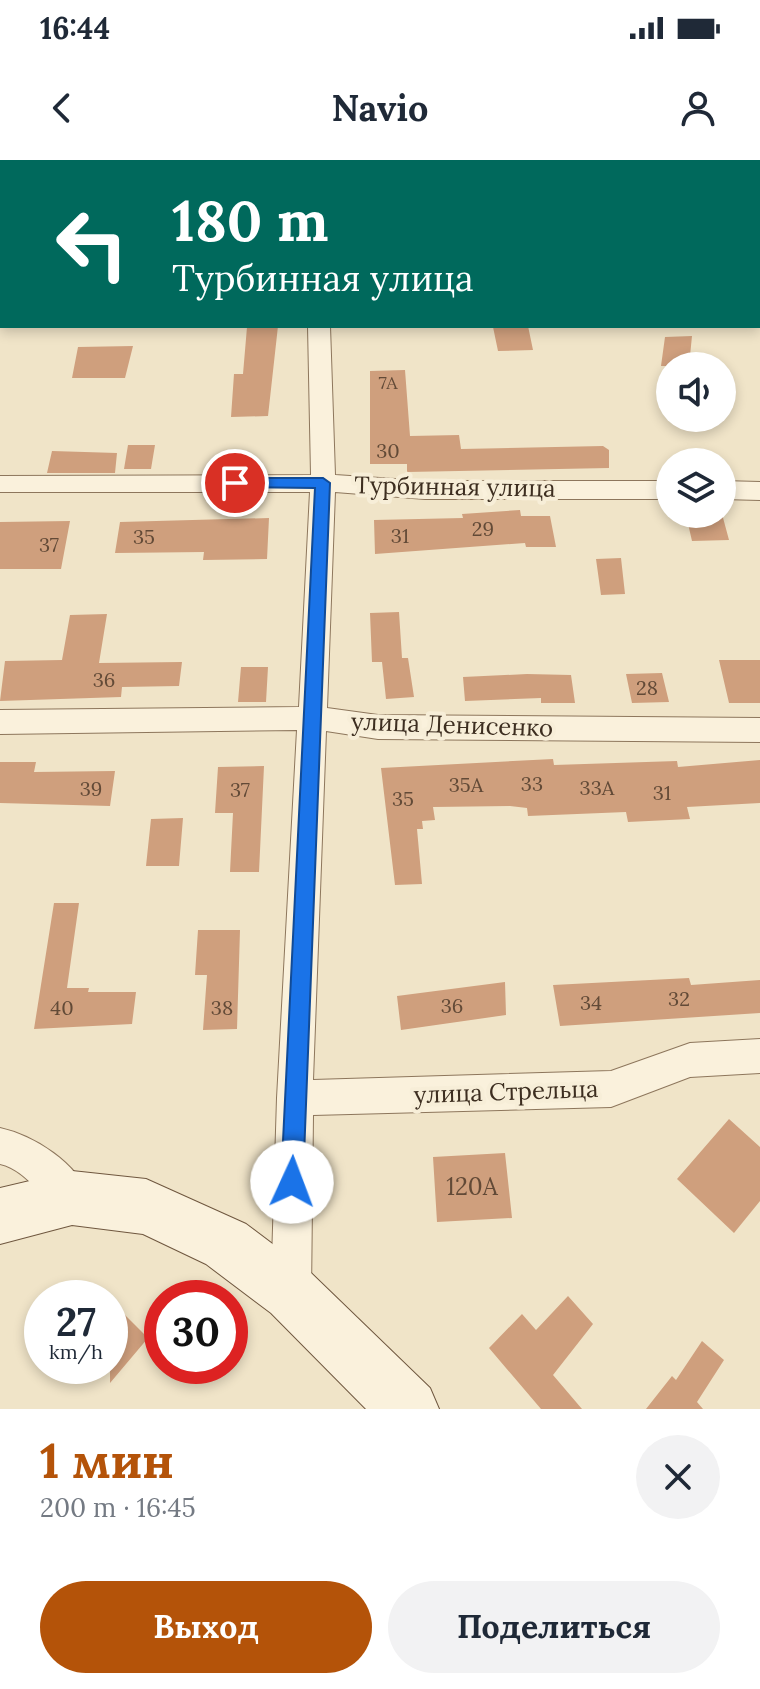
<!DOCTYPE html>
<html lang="ru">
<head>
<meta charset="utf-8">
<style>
	body { margin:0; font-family:Lora,serif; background:#f2f2f3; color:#1f2937; height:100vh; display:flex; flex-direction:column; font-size:30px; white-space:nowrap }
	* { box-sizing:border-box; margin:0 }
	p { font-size:26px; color:#747a83 }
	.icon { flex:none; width:44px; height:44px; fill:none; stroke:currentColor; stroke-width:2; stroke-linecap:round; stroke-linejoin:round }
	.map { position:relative; height:1249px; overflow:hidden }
	.side { display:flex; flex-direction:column; background:#fff; flex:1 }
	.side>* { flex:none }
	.guide { position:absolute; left:0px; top:0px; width:760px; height:168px; box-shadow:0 4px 12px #0003; background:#00695c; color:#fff; overflow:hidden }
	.buttons { position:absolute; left:656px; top:192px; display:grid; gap:16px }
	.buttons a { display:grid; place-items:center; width:80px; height:80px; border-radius:50%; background:#fff; box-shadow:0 4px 12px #0003; font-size:40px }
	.speed { position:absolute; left:24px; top:1120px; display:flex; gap:16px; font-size:40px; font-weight:700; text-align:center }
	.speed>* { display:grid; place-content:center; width:104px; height:104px; border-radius:50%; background:#fff; box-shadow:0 4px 12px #0003; line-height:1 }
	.speed small { font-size:20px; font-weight:400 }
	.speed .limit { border:12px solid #d22; background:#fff; color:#111 }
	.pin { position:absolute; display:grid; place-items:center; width:68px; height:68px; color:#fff; margin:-34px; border:4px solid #fff; border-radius:50%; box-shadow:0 2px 8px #0007 }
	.me { position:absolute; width:88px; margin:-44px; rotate:2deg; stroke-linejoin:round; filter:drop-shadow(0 0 6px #0008) }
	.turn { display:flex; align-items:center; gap:28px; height:168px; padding:0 40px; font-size:36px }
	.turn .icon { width:104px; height:104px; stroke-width:2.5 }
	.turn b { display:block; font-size:56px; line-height:68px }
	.round { display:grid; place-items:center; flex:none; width:84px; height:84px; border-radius:42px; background:#f2f2f3 }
	.head { display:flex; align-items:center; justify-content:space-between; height:136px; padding:0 40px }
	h1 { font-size:48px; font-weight:700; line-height:60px; color:#b45309 }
	.primary-button { display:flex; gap:16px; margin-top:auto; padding:16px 40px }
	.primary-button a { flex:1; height:92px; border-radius:48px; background:#b45309; color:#fff; font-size:32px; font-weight:700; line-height:92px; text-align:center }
	.primary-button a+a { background:#f2f2f3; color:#1f2937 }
	.status { display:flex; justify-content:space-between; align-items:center; height:56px; padding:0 40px; background:#fff; direction:ltr }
	.status svg { height:22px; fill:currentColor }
	header { display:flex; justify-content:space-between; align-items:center; height:104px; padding:0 40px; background:#fff; font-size:36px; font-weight:700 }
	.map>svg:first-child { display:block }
	.building { fill:#cf9f7d }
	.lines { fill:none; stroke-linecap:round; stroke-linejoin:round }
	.lane-casing { stroke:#8d765c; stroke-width:2 }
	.street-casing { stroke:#8d765c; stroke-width:2 }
	.secondary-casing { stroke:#6f573f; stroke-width:2 }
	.lane { fill:#faf1dc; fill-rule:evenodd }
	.street { fill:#faf1dc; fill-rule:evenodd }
	.secondary { fill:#faf1dc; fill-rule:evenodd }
	.route { fill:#1a73e8; stroke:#114b97; stroke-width:2 }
	.labels { text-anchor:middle; stroke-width:8; stroke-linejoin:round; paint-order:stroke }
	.far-number-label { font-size:18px; fill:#624a37 }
	.number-label { font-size:20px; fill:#624a37 }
	.street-label { font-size:24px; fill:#3d2e20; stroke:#f7eed8 }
	.near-number-label { font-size:24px; fill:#624a37 }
</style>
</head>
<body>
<div class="status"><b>16:44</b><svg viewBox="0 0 49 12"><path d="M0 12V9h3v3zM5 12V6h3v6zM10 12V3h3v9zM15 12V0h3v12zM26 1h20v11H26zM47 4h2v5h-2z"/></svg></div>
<header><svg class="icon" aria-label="back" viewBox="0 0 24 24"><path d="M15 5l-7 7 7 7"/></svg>Navio<svg class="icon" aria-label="person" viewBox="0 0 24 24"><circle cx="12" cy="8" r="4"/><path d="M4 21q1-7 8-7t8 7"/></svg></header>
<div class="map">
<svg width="760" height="1249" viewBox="0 0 760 1249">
	<rect width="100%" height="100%" fill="#f0e4c8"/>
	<!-- building -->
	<path class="building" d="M278,166L268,256L231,257L234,214H243L247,167Z
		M528,166L533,190L498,191L493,167Z
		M692,176L689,206H661L665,177Z
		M133,186L125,218H72L78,187Z
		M405,210L410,276L459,275L461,289L603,286L609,290V308L407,312V304H370V211Z
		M128,285H155L151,309H124Z
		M52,291L117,293L115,313H47Z
		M520,350L521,356H550L556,387H526L525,383L375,394L374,360L463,358L462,354Z
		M722,354L729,380L692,381L686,355Z
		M269,358L267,399L203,400L204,392L115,393L120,362Z
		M70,361L61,409H0V362Z
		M621,398L625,434L601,435L596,399Z
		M399,452L402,498H408L414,537L386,539L382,502H372L370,453Z
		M107,454L99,503L182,502L179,526L122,527L121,537L0,541L5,501L62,500L70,455Z
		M719,500H760V543H729Z
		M241,507H268L266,542H238Z
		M662,513L669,542L632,543L626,514Z
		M527,514L571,515L575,543H541V538L465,541L463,517Z
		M553,599L554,605L677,601L678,607L760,600V643L687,647L690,659L628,662L626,652L528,656L527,648L510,646L433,647L435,660L422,661L423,669H417L422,724L395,725L381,608Z
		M0,602H36L34,612L115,611L110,646L0,643Z
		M264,606L259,712H230L233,653H215L218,607Z
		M183,658L179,706H146L151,659Z
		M54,743H79L67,828H89L88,832H136L132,864L34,869Z
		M198,770H240L237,869L203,870L207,815H195Z
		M689,818L691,825L760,820V853L560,866L553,825Z
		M505,822L506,855L401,870L397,836Z
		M729,959L760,987V1041L734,1073L677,1019Z
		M505,993L512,1058L437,1062L433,997Z
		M568,1136L593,1164L553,1215L582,1249H541L489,1188L522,1154L536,1170Z
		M110,1140L148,1178L110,1223Z
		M702,1181L724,1200L697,1242L703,1249H646L672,1216L676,1220Z"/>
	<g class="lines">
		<defs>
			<path id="lane" d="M584,0H594V2H584Z
				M0,59H2V65H0Z
				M758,62H760V68H758Z"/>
			<path id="street" d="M208,0H226V2H208Z
				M0,130H2V142H0Z
				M758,139H760V151H758Z
				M308,166H330L335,315L425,321H670V339H425L335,332L327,548L378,555L760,558V582L378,579L326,571L313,920L611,911L690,883L760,879V913L690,917L611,947L313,955L311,1133L305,1147L291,1153L277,1147L271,1133L277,938L297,570L0,574V550L299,547L310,332H0V316L311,315Z
				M722,321L760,322V340L722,339Z
				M0,968C36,976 76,1003 91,1038L85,1051L72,1057C44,1045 30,1011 0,1004Z"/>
			<path id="secondary" d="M72,1011L146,1019L246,1064L311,1113L430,1228L439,1249H366L271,1153L206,1104L143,1074L72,1065L0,1084V1028Z"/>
		</defs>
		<!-- lane casing -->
		<use href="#lane" class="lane-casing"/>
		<!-- street casing -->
		<use href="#street" class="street-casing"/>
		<!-- secondary casing -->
		<use href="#secondary" class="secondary-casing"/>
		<!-- lane -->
		<use href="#lane" class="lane"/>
		<!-- street -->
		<use href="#street" class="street"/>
		<!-- secondary -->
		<use href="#secondary" class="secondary"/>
	</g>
	<!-- route -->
	<path class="route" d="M235,318H323L330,323L303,1022L300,1030L292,1033L284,1030L281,1022L315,328L230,327L228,323Z"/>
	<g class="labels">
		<!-- far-number labels -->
		<g class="far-number-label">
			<text x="388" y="229">7А</text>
		</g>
		<!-- number labels -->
		<g class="number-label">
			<text x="388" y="298">30</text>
			<text x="483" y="376">29</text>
			<text x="400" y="383">31</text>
			<text x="144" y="384">35</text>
			<text x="49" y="392">37</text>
			<text x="104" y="527">36</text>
			<text x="647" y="535">28</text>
			<text x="532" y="631">33</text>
			<text x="466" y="632">35А</text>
			<text x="597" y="635">33А</text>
			<text x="91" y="636">39</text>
			<text x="240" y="637">37</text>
			<text x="662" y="640">31</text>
			<text x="403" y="646">35</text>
			<text x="679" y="846">32</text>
			<text x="591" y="850">34</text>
			<text x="452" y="853">36</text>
			<text x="62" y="855">40</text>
			<text x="222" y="855">38</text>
		</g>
		<!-- street labels -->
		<g class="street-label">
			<text transform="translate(455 327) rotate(1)" y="8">Турбинная улица</text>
			<text transform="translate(452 565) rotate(2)" y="8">улица Денисенко</text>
			<text transform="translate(506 932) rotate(-2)" y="8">улица Стрельца</text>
		</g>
		<!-- near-number labels -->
		<g class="near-number-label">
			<text x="472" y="1035">120А</text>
		</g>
	</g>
</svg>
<div class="buttons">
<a><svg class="icon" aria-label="sound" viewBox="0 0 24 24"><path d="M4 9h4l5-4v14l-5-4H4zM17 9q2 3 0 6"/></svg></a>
<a><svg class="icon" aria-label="layers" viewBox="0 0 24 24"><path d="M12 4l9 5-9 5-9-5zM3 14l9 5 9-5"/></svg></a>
</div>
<div class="speed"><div>27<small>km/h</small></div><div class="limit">30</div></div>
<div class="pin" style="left:235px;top:323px;background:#d93025"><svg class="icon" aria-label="arrive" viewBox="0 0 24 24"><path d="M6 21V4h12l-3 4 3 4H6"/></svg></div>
<svg class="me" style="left:292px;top:1022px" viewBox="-20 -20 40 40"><circle r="19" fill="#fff"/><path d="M0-13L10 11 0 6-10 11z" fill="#1a73e8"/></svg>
<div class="guide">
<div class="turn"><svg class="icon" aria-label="left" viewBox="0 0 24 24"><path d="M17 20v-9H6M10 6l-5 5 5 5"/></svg><div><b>180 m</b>Турбинная улица</div></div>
</div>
</div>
<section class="side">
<div class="head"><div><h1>1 мин</h1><p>200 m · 16:45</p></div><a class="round"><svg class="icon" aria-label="close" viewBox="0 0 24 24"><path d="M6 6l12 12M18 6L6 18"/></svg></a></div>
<div class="primary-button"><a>Выход</a><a>Поделиться</a></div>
</section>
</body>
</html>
